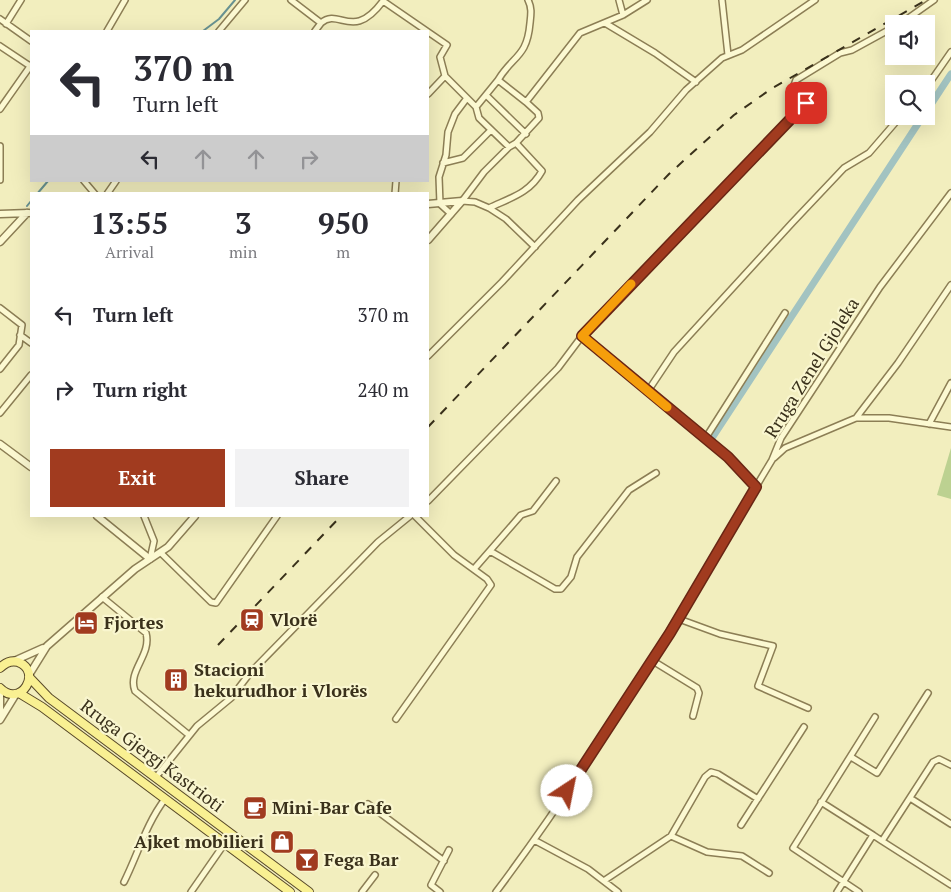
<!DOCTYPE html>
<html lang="en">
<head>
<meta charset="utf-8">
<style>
	body { margin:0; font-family:"PT Serif",serif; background:#f2f2f3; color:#2b2b33; height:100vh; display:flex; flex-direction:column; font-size:19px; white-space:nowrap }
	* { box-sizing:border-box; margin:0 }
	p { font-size:16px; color:#7c7c81 }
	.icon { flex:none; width:28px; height:28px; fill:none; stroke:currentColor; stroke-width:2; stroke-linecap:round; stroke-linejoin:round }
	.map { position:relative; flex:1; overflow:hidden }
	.side { position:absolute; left:30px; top:192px; width:399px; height:325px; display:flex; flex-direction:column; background:#fff; border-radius:0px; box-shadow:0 5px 20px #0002 }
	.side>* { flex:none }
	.hud { position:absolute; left:30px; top:30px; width:399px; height:152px; border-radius:0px; box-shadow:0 5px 20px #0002; background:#fff; color:#2b2b33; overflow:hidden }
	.controls { position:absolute; left:885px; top:15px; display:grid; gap:10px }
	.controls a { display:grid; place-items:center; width:50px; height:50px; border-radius:0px; background:#fff; box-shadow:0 5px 20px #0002; font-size:25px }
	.pin { position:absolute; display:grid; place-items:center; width:42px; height:42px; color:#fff; margin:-21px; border-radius:10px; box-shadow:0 2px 8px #0006 }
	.me { position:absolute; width:55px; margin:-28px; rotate:34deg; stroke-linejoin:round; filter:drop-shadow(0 0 4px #0008) }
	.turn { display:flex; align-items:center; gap:18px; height:105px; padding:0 20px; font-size:22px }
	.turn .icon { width:65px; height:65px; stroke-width:2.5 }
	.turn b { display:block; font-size:35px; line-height:42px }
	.lanes { display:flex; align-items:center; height:48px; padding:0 20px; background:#0003; justify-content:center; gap:25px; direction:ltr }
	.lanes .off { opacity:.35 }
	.eta { display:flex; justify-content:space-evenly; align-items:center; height:85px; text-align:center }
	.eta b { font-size:30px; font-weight:700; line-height:35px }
	.primary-button { display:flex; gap:10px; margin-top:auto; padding:10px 20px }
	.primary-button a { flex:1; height:58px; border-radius:0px; background:#a13b1f; color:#fff; font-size:20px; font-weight:700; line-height:58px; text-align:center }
	.primary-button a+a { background:#f2f2f3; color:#2b2b33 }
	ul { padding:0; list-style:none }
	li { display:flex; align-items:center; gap:15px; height:75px; padding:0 20px }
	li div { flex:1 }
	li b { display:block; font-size:19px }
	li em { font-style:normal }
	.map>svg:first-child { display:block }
	.green { fill:#bcd191 }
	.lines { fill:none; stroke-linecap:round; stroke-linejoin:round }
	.stream { stroke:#689291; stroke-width:2 }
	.canal { stroke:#a2c3c1; stroke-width:7 }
	.minor-casing { stroke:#8c7e55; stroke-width:8 }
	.tertiary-casing { stroke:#8c7e55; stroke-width:9 }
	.primary-casing { stroke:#594a2a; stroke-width:10 }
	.minor { stroke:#fcf9d2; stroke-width:5 }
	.tertiary { stroke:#fcf9d2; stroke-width:6 }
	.primary { stroke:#f9f092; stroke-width:8 }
	.rail { stroke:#3a311b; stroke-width:2; stroke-dasharray:9 9; stroke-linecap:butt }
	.route-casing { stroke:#692614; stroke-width:12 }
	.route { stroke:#a13b1f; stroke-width:9 }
	.slow { stroke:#f59e0b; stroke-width:9 }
	.labels { text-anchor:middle; stroke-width:4.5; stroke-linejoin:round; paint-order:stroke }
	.street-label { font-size:18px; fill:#3a311b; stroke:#f9f6cf }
	.poi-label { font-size:18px; font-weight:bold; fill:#3a311b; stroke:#f9f6cf; text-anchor:start }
</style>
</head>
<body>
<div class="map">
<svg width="951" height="892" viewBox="0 0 951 892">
	<rect width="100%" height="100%" fill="#f2eebe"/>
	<!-- green -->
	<path class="green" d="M951,448V499L937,495Z"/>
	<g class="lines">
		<!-- stream -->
		<path class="stream" d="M203,31L219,19L235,0
			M37,194L48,181
			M27,206L31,201"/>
		<!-- canal -->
		<path class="canal" d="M926,112L951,74
			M712,438L923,116"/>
		<defs>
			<path id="minor" d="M291,0L321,23C339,7 353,42 383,1L447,45L440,57L445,76L476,107
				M619,0L623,15
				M722,0L728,55
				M0,19L31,41
				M605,23L655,53L696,82
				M6,24L21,0
				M900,24L934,0
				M107,31L125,0
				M219,31L245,0
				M315,31L321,23
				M0,46L30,66
				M498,80C513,55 527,58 530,23C531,14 532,8 528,0
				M926,88L951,52
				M428,94L445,76
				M487,96L526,134
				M0,109L31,65
				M516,143L509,147L479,118L476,107L498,80L526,102
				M0,146V180
				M443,163L463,158L491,130
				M84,181L95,194
				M107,194L116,181
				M395,194L396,181
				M463,200L484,172L509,147
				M462,201L475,202L489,208C510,198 530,193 542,171L516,143L539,118L538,113L526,102L580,33L623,15L647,0
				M489,208L506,219L535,247
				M451,214L440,204L439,177L446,155L448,132L455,114L467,98
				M0,308L22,325L19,345L0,369
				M20,335L31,343
				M582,336L806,103L793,88L796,80L840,53L852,50L894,27
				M428,356L502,282L578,200L650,132L686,90L722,58L742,50L815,0
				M648,391L674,352L792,223L844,168L869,153L901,116
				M0,413L31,375
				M856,418L898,363L951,285
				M929,424L951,383
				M705,439L785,313
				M774,458L785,448L856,418H889L951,427
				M428,501L558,368L582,336L735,462L756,487
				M144,516L154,541L150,559
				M490,551L555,589H561L571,577L577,557L629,490L656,473
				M161,553L211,602L216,603L277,516
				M474,569L521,515L533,511L556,481
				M102,597L146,633C152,655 127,671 135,691L189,735
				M679,619L720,634L773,646L758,686L808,708
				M653,661L697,688L699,693L693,716
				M396,719L491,585L487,579L454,555L415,516
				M851,757L877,773L928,693
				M951,765L939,759L933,762L882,841L951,885
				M156,777L197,726L231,698L250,673L378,542L410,516
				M910,798L951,824
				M821,802L873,835
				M368,804L444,861
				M741,825L804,727
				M671,836L707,852L742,856L769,873
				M534,840L588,869L618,892
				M605,880L671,836L705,777L711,772L718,774L758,799
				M124,882C138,854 146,824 165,799
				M191,892L225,843
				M362,892L375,875
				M440,892L431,885L449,850
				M496,892C599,755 684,607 772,460L781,438L880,287L951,193
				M837,892L873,835L882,841
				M859,892L793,848L875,717"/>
			<path id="tertiary" d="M428,204L462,201
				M0,214L29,213
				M428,240L462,201
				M0,242L27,213
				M0,444L31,467
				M97,516L150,559
				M14,661L43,648
				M29,675L47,646L135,569L168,547L195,516
				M0,690V718
				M0,720L16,694"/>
			<path id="primary" d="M0,668C5,663 11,660 18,662C43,671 21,709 0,688
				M29,677L49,698L309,892
				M19,693L42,707L290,892"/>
		</defs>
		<!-- minor casing -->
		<use href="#minor" class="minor-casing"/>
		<!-- tertiary casing -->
		<use href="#tertiary" class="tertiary-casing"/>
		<!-- primary casing -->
		<use href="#primary" class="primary-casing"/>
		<!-- minor -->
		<use href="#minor" class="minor"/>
		<!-- tertiary -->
		<use href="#tertiary" class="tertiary"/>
		<!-- primary -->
		<use href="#primary" class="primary"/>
		<!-- rail -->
		<path class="rail" d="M428,427L669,174L734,115L771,89L926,0
			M218,645L341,516"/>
	</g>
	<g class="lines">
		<defs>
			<path id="route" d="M567,791L670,633L756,487L728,457L582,336L806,103"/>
		</defs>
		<!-- route casing -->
		<use href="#route" class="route-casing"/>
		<!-- route -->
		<use href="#route" class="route"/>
		<!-- slow -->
		<path class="slow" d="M631,284L582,336L667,407"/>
	</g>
	<!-- icons -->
	<defs>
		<symbol id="station-square" viewBox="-11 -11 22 22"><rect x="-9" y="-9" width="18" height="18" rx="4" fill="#a13b1f" stroke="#f9f6cf"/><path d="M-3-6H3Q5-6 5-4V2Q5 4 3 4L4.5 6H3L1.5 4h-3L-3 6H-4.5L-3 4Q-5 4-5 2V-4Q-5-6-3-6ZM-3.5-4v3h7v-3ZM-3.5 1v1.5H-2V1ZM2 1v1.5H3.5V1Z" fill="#fff"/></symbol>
		<symbol id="hotel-square" viewBox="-11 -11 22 22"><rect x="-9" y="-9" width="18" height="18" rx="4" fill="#a13b1f" stroke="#f9f6cf"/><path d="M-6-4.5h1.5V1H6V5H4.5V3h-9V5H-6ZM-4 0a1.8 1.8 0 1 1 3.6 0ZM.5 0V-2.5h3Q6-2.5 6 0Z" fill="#fff"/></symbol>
		<symbol id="building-square" viewBox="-11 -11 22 22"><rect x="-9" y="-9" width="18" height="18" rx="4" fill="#a13b1f" stroke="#f9f6cf"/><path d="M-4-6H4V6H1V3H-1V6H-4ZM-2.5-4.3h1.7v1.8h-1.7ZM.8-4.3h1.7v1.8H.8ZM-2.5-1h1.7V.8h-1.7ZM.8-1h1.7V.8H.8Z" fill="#fff"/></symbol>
		<symbol id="cafe-square" viewBox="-11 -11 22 22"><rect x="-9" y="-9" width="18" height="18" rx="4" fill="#a13b1f" stroke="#f9f6cf"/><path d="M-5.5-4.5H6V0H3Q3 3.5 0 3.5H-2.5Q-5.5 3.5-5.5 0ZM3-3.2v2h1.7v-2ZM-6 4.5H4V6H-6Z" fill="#fff"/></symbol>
		<symbol id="shop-square" viewBox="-11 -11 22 22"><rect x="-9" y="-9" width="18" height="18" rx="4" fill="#a13b1f" stroke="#f9f6cf"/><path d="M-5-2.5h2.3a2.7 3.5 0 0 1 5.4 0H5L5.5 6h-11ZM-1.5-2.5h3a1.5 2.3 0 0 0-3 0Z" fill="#fff"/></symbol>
		<symbol id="bar-square" viewBox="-11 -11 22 22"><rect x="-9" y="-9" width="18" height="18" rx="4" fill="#a13b1f" stroke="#f9f6cf"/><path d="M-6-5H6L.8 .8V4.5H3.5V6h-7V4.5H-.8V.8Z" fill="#fff"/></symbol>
	</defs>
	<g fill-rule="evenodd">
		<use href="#station-square" x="238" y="606" width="28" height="28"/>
		<use href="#hotel-square" x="72" y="609" width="28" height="28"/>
		<use href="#building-square" x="162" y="666" width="28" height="28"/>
		<use href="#cafe-square" x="241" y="794" width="28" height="28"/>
		<use href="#shop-square" x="268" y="828" width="28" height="28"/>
		<use href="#bar-square" x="293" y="846" width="28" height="28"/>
	</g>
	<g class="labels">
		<!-- street labels -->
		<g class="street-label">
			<text transform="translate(812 368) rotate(-58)" y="6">Rruga Zenel Gjoleka</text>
			<text transform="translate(152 756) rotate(37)" y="6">Rruga Gjergj Kastrioti</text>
		</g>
		<!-- poi labels -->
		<g class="poi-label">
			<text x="270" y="626">Vlorë</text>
			<text x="104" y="629">Fjortes</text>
			<text x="194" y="676">Stacioni<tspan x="194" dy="21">hekurudhor i Vlorës</tspan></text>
			<text x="272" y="814">Mini-Bar Cafe</text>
			<text x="264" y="848" text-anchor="end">Ajket mobilieri</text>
			<text x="324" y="866">Fega Bar</text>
		</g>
	</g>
</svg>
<div class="controls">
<a><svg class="icon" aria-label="sound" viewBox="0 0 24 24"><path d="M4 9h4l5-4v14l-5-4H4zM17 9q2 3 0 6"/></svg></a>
<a><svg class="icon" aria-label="search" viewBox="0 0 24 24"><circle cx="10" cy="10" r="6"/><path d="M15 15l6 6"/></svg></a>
</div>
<div class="pin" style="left:806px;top:103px;background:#d93025"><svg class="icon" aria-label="arrive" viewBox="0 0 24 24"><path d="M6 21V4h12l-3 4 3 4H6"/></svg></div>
<svg class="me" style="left:567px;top:791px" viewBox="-20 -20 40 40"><circle r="19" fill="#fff"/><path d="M0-13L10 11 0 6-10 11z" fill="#a13b1f"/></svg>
<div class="hud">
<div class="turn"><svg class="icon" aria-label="left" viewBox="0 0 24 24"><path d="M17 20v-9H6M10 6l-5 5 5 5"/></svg><div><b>370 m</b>Turn left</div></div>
<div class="lanes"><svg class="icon" aria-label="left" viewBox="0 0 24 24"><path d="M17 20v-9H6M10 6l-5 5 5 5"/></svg><svg class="icon off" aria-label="ahead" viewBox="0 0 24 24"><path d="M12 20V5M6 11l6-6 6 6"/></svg><svg class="icon off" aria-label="ahead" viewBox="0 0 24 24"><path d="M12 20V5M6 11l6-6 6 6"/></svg><svg class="icon off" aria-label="right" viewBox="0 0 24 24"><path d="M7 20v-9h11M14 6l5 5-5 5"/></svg></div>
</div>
<section class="side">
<div class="eta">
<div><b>13:55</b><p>Arrival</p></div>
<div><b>3</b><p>min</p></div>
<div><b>950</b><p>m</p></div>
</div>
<ul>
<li><svg class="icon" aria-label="left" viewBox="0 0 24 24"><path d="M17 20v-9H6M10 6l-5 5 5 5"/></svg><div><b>Turn left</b></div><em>370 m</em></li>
<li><svg class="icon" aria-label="right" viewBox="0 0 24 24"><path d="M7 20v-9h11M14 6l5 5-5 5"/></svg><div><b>Turn right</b></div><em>240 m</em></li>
</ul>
<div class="primary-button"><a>Exit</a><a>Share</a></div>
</section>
</div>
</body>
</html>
